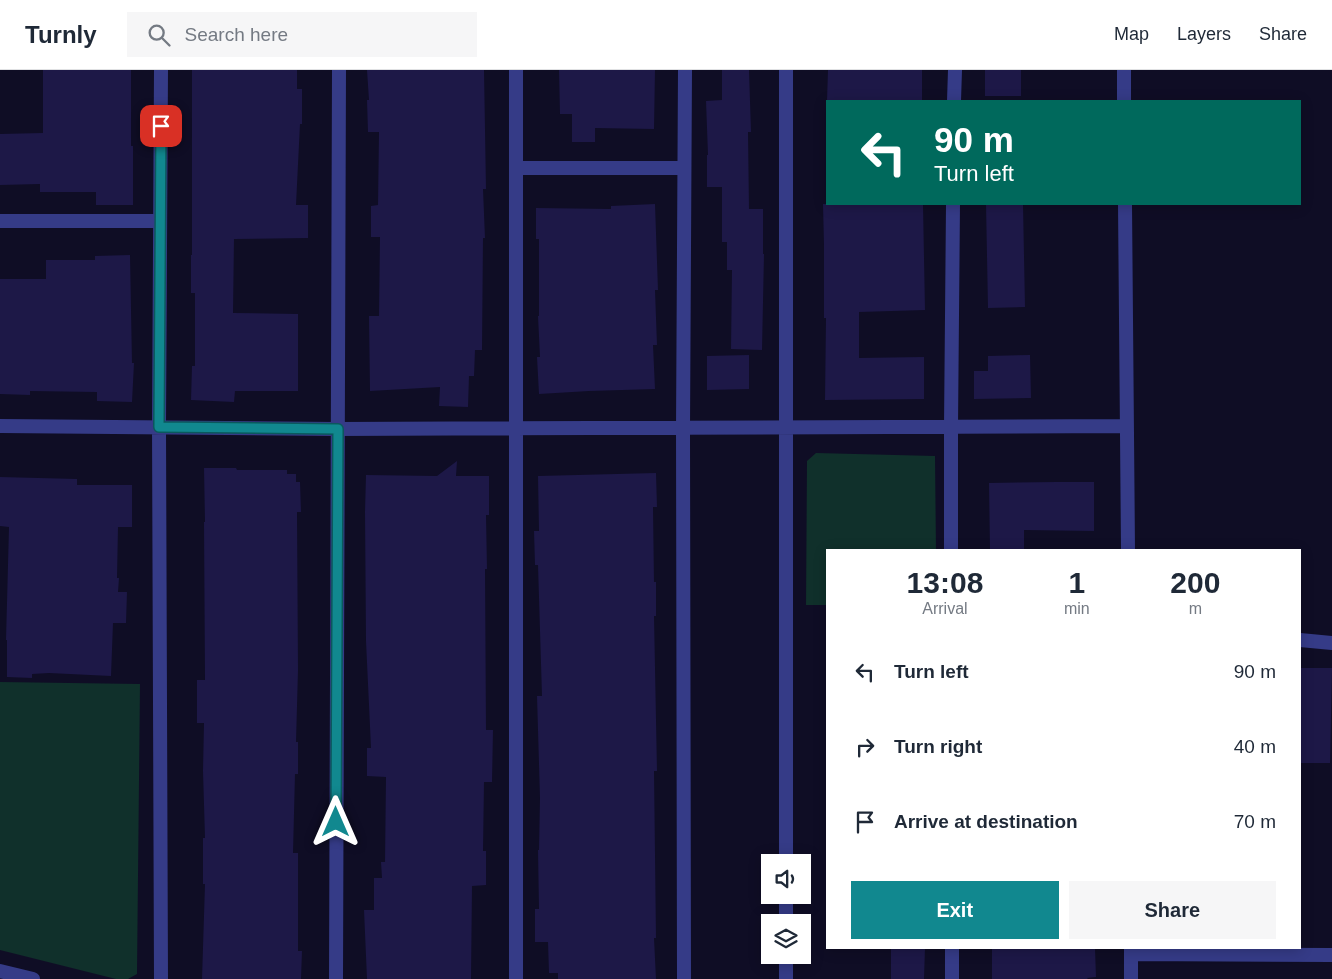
<!DOCTYPE html>
<html lang="en">
<head>
<meta charset="utf-8">
<style>
	body { margin:0; font-family:Arial,sans-serif; background:#f6f6f7; color:#1f2937; height:100vh; display:flex; flex-direction:column; font-size:19px; white-space:nowrap }
	* { box-sizing:border-box; margin:0 }
	p { font-size:16px; color:#747a83 }
	.icon { flex:none; width:28px; height:28px; fill:none; stroke:currentColor; stroke-width:2; stroke-linecap:round; stroke-linejoin:round }
	.map { position:relative; flex:1; overflow:hidden }
	.details { position:absolute; left:826px; top:479px; width:475px; height:400px; display:flex; flex-direction:column; background:#fff; border-radius:0px; box-shadow:0 2px 12px #0003 }
	.details>* { flex:none }
	.banner { position:absolute; left:826px; top:30px; width:475px; height:105px; border-radius:0px; box-shadow:0 2px 12px #0003; background:#00695c; color:#fff; overflow:hidden }
	.buttons { position:absolute; left:761px; top:784px; display:grid; gap:10px }
	.buttons a { display:grid; place-items:center; width:50px; height:50px; border-radius:0px; background:#fff; box-shadow:0 2px 12px #0003; font-size:25px }
	.pin { position:absolute; display:grid; place-items:center; width:42px; height:42px; color:#fff; margin:-21px; border-radius:10px; box-shadow:0 2px 8px #0006 }
	.me { position:absolute; width:55px; margin:-28px; rotate:0deg; stroke-linejoin:round; filter:drop-shadow(0 0 4px #0008) }
	.turn { display:flex; align-items:center; gap:18px; height:105px; padding:0 25px; font-size:22px }
	.turn .icon { width:65px; height:65px; stroke-width:2.5 }
	.turn b { display:block; font-size:35px; line-height:42px }
	.eta { display:flex; justify-content:space-evenly; align-items:center; height:85px; text-align:center }
	.eta b { font-size:30px; font-weight:700; line-height:35px }
	.primary-button { display:flex; gap:10px; margin-top:auto; padding:10px 25px }
	.primary-button a { flex:1; height:58px; border-radius:0px; background:#11888f; color:#fff; font-size:20px; font-weight:700; line-height:58px; text-align:center }
	.primary-button a+a { background:#f6f6f7; color:#1f2937 }
	ul { padding:0; list-style:none }
	li { display:flex; align-items:center; gap:15px; height:75px; padding:0 25px }
	li div { flex:1 }
	li b { display:block; font-size:19px }
	li em { font-style:normal }
	header { display:flex; align-items:center; gap:30px; box-sizing:border-box; height:70px; padding:0 25px; background:#fff; border-bottom:1px solid #e0e1e3 }
	header strong { font-size:24px }
	nav { display:flex; gap:28px; margin-inline-start:auto; font-size:18px }
	.search { width:350px; height:45px; background:#f6f6f7; display:flex; align-items:center; gap:12px; box-sizing:border-box; padding:0 18px; border-radius:0px; color:#747a83; font-size:19px }
	.map>svg:first-child { display:block }
	.park { fill:#10302b }
	.building { fill:#1d1847 }
	.lines { fill:none; stroke-linecap:round; stroke-linejoin:round }
	.minor { stroke:#353b87; stroke-width:14 }
	.route-casing { stroke:#0b585d; stroke-width:12 }
	.route { stroke:#11888f; stroke-width:9 }
</style>
</head>
<body>
<header>
<strong>Turnly</strong>
<div class="search"><svg class="icon" aria-label="search" viewBox="0 0 24 24"><circle cx="10" cy="10" r="6"/><path d="M15 15l6 6"/></svg>Search here</div>
<nav><a>Map</a><a>Layers</a><a>Share</a></nav>
</header>
<div class="map">
<svg width="1332" height="909" viewBox="0 0 1332 909">
	<rect width="100%" height="100%" fill="#0f0d25"/>
	<!-- park -->
	<path class="park" d="M816,383L935,386L936,480H828L827,535H806L807,391Z
		M0,612L140,614L137,904L128,909H116L0,880Z"/>
	<!-- building -->
	<path class="building" d="M43,0H131V76H133V135H96V122H40V114L0,115V64L43,63Z
		M192,0H297V19H302V54H300L296,135H308V168L234,169L233,243L298,244V321H235L234,332L191,330L192,296H195V223H191V185H192Z
		M367,0H484L486,119H483L485,168H483L482,280H475L474,306H469L468,337L439,336L440,317L370,321L369,246H379L380,167H371V136L378,135L379,62H368L367,30H369Z
		M559,0H655L654,59L595,58V72H572V44H560Z
		M722,0H749L751,62H748L749,139H763V184H764L762,280L731,279L732,200H727V172H722V117H707V85H708L706,31L722,30Z
		M828,0H922V31H827Z
		M985,0H1021V26H985Z
		M655,134L658,220H655L657,275H653L655,319L589,321L539,324L537,287H540L538,246H539V169H536V138L611,139V136Z
		M823,134H923L925,240L859,242V288L924,287V329L825,330L826,248H824V175Z
		M986,134H1023L1025,237L988,238Z
		M130,185L132,293H134L132,332L97,331V322L30,321V325L0,324V209H46V190H95V186Z
		M749,285V319L707,320V286Z
		M1030,285L1031,328L974,329V301H988V286Z
		M457,391L456,406H489V445H486L487,499H485L486,660H493L492,712H484L483,781H486V815L472,816L471,909H367L364,840H374V808H382L381,792H385L386,707L367,706V678H371L366,571L365,442L366,405L437,406Z
		M204,398H236L237,400H287V404H296V412H300L301,442H297L298,600L296,672H298V704H295L293,783H298V881H302L301,909H202L205,814H203V768H205L203,701L204,653H197V610H205L204,452H205Z
		M656,403L657,437H653L654,512H656V546H654L657,701H654L656,868H654L656,909H558V903H549L548,872H535V839H539L538,780H539L540,728L537,626H542L538,495H535L534,461H539L538,406Z
		M0,407L77,409V415H132V457H118L117,508H119L118,522H127L126,553H113L111,606L49,603L32,604V608L7,607V570H6L9,457L0,456Z
		M1057,412H1094V461L1024,460V480H990L989,413Z
		M1300,598H1332L1330,693H1300Z
		M891,878H925L924,909H891Z
		M992,878H1095L1096,907L1087,908L1088,909H992Z"/>
	<g class="lines">
		<!-- minor -->
		<path class="minor" d="M1124,0V31
			M954,31L955,0
			M516,98H684
			M1125,134L1128,480
			M0,151H160
			M0,356L337,359L1127,356
			M951,480V357L953,134
			M1300,570L1332,573
			M786,792V0
			M786,852V825
			M952,878V909
			M1131,878V909
			M1131,884L1332,885
			M0,901L33,909
			M161,909L159,357L161,0
			M336,909L339,0
			M516,909V0
			M684,909L683,358L685,0
			M786,909V885"/>
	</g>
	<g class="lines">
		<defs>
			<path id="route" d="M161,56L159,357L338,359L336,752"/>
		</defs>
		<!-- route casing -->
		<use href="#route" class="route-casing"/>
		<!-- route -->
		<use href="#route" class="route"/>
	</g>
</svg>
<div class="buttons">
<a><svg class="icon" aria-label="sound" viewBox="0 0 24 24"><path d="M4 9h4l5-4v14l-5-4H4zM17 9q2 3 0 6"/></svg></a>
<a><svg class="icon" aria-label="layers" viewBox="0 0 24 24"><path d="M12 4l9 5-9 5-9-5zM3 14l9 5 9-5"/></svg></a>
</div>
<div class="pin" style="left:161px;top:56px;background:#d93025"><svg class="icon" aria-label="arrive" viewBox="0 0 24 24"><path d="M6 21V4h12l-3 4 3 4H6"/></svg></div>
<svg class="me" style="left:336px;top:752px" viewBox="-20 -20 40 40"><path d="M0-17L14 15 0 8-14 15z" fill="#11888f" stroke="#fff" stroke-width="4"/></svg>
<div class="banner">
<div class="turn"><svg class="icon" aria-label="left" viewBox="0 0 24 24"><path d="M17 20v-9H6M10 6l-5 5 5 5"/></svg><div><b>90 m</b>Turn left</div></div>
</div>
<section class="details">
<div class="eta">
<div><b>13:08</b><p>Arrival</p></div>
<div><b>1</b><p>min</p></div>
<div><b>200</b><p>m</p></div>
</div>
<ul>
<li><svg class="icon" aria-label="left" viewBox="0 0 24 24"><path d="M17 20v-9H6M10 6l-5 5 5 5"/></svg><div><b>Turn left</b></div><em>90 m</em></li>
<li><svg class="icon" aria-label="right" viewBox="0 0 24 24"><path d="M7 20v-9h11M14 6l5 5-5 5"/></svg><div><b>Turn right</b></div><em>40 m</em></li>
<li><svg class="icon" aria-label="arrive" viewBox="0 0 24 24"><path d="M6 21V4h12l-3 4 3 4H6"/></svg><div><b>Arrive at destination</b></div><em>70 m</em></li>
</ul>
<div class="primary-button"><a>Exit</a><a>Share</a></div>
</section>
</div>
</body>
</html>
